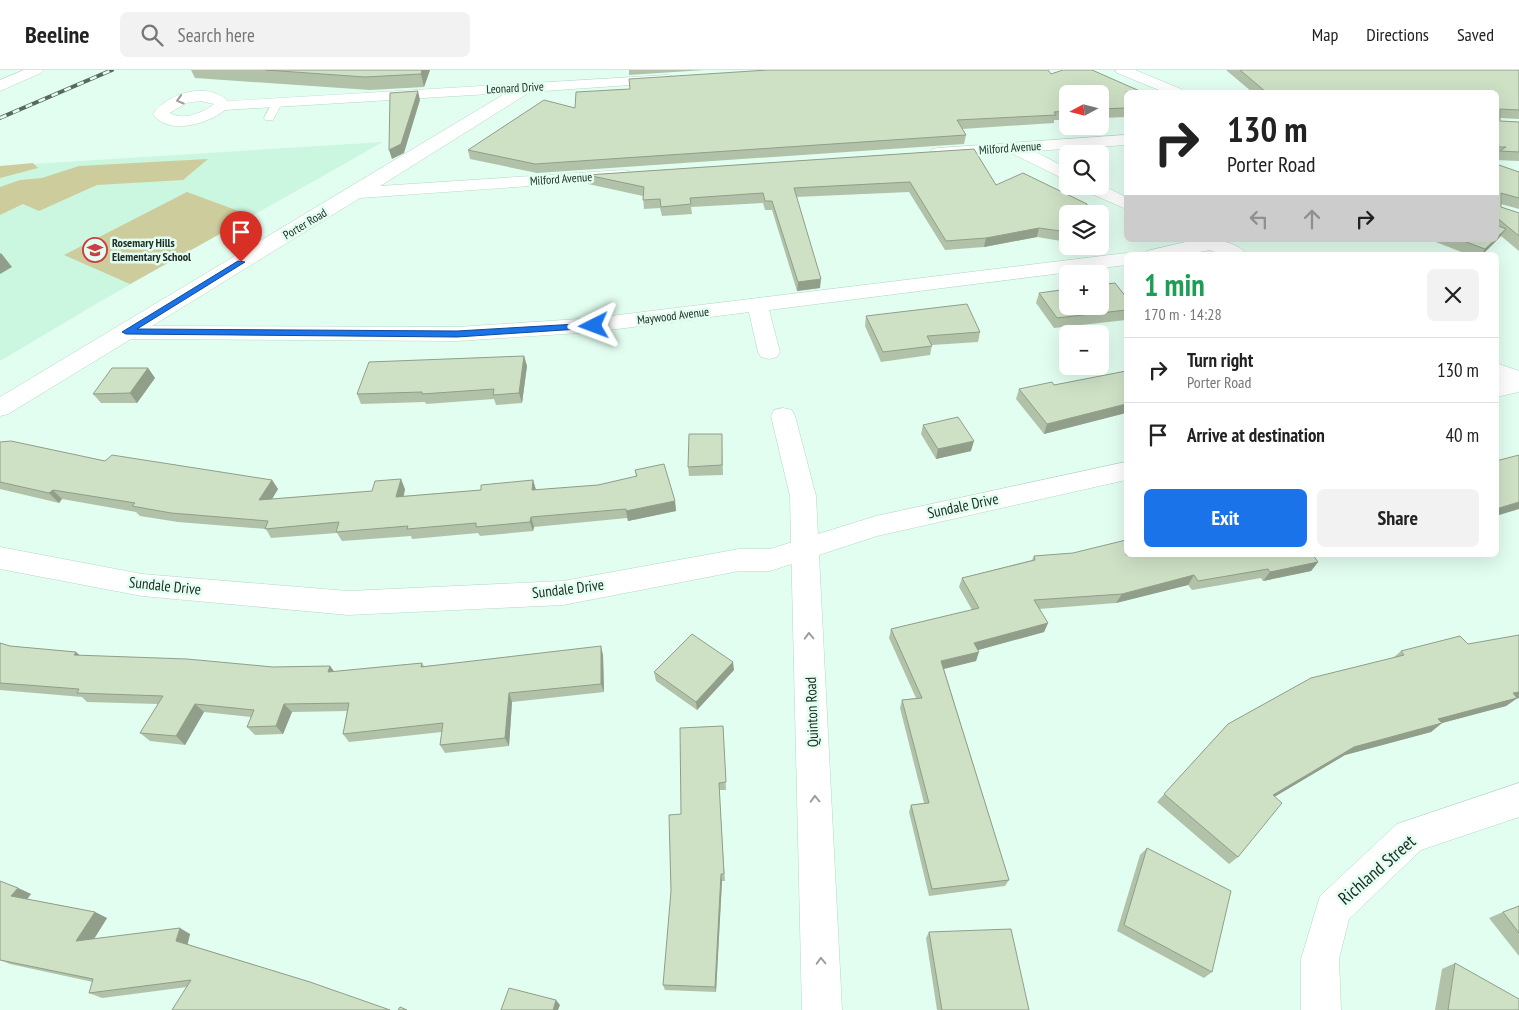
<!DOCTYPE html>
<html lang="en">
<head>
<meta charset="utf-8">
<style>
	body { margin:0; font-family:"PT Sans Narrow",sans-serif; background:#f2f2f2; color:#222; height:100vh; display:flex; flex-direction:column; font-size:19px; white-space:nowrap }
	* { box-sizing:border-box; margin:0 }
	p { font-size:16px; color:#767676 }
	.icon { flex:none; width:28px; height:28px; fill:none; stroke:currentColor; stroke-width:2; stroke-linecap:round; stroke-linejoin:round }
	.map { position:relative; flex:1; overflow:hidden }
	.details { position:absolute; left:1124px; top:182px; width:375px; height:305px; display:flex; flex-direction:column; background:#fff; border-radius:8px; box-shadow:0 5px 20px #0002 }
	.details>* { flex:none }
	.banner { position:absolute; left:1124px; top:20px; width:375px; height:152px; border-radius:8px; box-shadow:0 5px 20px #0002; background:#fff; color:#222; overflow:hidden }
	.needle { width:32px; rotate:263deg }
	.buttons { position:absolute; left:1059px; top:15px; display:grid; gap:10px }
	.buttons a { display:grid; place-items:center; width:50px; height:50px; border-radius:8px; background:#fff; box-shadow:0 5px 20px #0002; font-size:25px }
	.pin { position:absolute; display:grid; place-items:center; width:42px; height:42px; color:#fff; margin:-51px -21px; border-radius:50% 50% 50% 0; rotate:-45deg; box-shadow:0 0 5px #0007 }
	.pin .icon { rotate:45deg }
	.me { position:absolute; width:55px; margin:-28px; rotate:267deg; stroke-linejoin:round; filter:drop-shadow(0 0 4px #0008) }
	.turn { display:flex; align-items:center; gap:18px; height:105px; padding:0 20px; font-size:22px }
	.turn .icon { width:65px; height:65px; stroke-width:2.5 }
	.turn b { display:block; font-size:35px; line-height:42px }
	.lanes { display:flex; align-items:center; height:48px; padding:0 20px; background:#0003; justify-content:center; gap:25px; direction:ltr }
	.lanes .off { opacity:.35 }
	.round { display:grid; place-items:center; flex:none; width:52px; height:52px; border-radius:8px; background:#f2f2f2 }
	.summary { display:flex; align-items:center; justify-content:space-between; height:85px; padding:0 20px }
	h1 { font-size:30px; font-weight:800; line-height:38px; color:#1e9e55 }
	.cta { display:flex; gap:10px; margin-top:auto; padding:10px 20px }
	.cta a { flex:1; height:58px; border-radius:8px; background:#1a73e8; color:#fff; font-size:20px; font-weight:800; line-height:58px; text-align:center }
	.cta a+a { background:#f2f2f2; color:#222 }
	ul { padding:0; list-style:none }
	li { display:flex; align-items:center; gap:15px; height:65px; padding:0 20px; border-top:1px solid #e0e0e0 }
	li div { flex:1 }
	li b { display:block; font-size:19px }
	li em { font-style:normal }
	header { display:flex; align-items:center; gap:30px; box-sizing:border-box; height:70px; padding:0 25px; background:#fff; border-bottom:1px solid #e0e0e0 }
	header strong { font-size:24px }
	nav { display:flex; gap:28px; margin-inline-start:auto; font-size:18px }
	.search { width:350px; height:45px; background:#f2f2f2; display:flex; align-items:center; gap:12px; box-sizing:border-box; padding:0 18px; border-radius:8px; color:#767676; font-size:19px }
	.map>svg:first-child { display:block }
	.built { fill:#cbf6e0 }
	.green { fill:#cdcc9d }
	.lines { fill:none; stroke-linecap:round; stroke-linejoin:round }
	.lane-casing { stroke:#b5d7c6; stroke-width:1 }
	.street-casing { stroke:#b5d7c6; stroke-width:1 }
	.secondary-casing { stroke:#b5d7c6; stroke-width:1 }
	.lane { fill:#fff; fill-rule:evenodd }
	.street { fill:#fff; fill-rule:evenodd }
	.secondary { fill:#fff; fill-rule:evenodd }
	.rail-casing { stroke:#586961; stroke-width:4 }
	.rail { stroke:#e2fef0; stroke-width:2.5; stroke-dasharray:7; stroke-linecap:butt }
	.wall { fill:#b1c2a9 }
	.shaded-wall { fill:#909e8a }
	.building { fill:#cee1c5; stroke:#909e8a }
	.oneway { stroke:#9ba09e }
	.route { fill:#1a73e8; stroke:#114b97 }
	.labels { text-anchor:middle; stroke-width:5; stroke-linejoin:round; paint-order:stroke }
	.far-street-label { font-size:12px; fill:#202d27; stroke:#e2fef0 }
	.far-poi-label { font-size:12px; font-weight:bold; fill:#202d27; stroke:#e2fef0; text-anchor:start }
	.street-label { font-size:15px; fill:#202d27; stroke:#e2fef0 }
	.near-street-label { font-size:18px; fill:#202d27; stroke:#e2fef0 }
</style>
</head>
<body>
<header>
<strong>Beeline</strong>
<div class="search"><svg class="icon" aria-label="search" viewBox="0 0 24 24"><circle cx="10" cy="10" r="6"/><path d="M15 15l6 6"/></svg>Search here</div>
<nav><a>Map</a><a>Directions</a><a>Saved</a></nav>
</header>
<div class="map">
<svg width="1519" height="940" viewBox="0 0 1519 940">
	<rect width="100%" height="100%" fill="#e2fef0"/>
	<!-- built -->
	<path class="built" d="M383,72L101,231L0,291V96Z"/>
	<!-- green -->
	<path class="green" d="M208,89L183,110L97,115L39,141L23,134L0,145V117L20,110L42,108L79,96Z
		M33,93L38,98L0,108V96Z
		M187,122L252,146L130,214L64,185Z"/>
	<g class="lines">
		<defs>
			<path id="lane" d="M273,31L282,33L273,50H265L264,48Z"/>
			<path id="street" d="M24,0H43L41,3L0,21V10Z
				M1115,0H1135L1181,19L1184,22H1164L1117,3Z
				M667,5L672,6L674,9L672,12L530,22L380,116L623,100L629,101L632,105L629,109L360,128L152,256L457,257L594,248L1126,183L1133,185H1126V195L769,240L780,282L777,287L769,289L761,287L758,282L749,242L594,262L457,271L131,269L8,344L0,346V327L506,23L225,40C208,54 168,66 153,44C167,23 208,11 228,31ZM200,31L214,34C203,43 182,51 170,43L186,33Z
				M1126,65V75L1034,81L1068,99V111L1011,83L938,88L932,87L930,83L932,79L938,78Z
				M1100,114L1126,127V139L1083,120L1080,116H1100Z
				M1194,170C1211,170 1236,169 1247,185H1221L1210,180L1185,185H1144L1147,181Z
				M1496,293L1519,301V317L1496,309Z
				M783,338L792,340L795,346L816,426L842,940H802L790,426L771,346L774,340Z
				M1519,713V747L1421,780L1349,849L1339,889L1341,940H1301V889L1320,826L1397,754Z"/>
			<path id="secondary" d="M1519,306V322L1496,327V311Z
				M1126,392V410L877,466L770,501H739L563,535L348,545L142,526L0,499V477L142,504L348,521L563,511L739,479H770L876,446Z"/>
		</defs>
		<!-- lane casing -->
		<use href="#lane" class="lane-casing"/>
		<!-- street casing -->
		<use href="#street" class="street-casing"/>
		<!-- secondary casing -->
		<use href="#secondary" class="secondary-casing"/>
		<!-- lane -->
		<use href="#lane" class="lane"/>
		<!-- street -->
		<use href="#street" class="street"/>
		<!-- secondary -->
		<use href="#secondary" class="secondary"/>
		<defs>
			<path id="rail" d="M0,48L112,0"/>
		</defs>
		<!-- rail casing -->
		<use href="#rail" class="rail-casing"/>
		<!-- rail -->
		<use href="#rail" class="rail"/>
	</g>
	<!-- wall -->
	<path class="wall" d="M191,0H430L424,17L370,20L195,8Z
		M629,0H705L629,5Z
		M1226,0H1519V49L1500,48V51L1519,52V91L1496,90V87L1497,86H1496V22H1252Z
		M1051,4L1126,22V47L1100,48V24H1068V50H1054V53L962,59L966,65L964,74L537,103L470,89L468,80L575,38Z
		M974,79L996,115L1068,144L1067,172L1037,167L984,177L945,180L909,122L796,127L820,218L797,221L772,140H765L763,133L691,137L692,144L662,146L660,138L644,139L643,126L588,114L587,105Z
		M1496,94L1519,102V139L1501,134V137L1519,143V181L1501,166L1482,185H1469L1431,170H1496Z
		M1039,223L1126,227V250L1054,258L1036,233Z
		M866,246L980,262L978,272L932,275L930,285L881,292L865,256Z
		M524,286L527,296L522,333L496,335L494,329L426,334L425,332L361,334L357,324Z
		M148,298L155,308L137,333H101L93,324Z
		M1054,315L1121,344L1044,364L1016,329L1019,319Z
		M923,355L971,381L936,389L921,364Z
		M722,364L723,405L689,406L688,397Z
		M0,372L105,391L272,410L278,419L272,429L405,419L404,426L481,420L533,410L536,420L598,415L636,407L635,400L675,431L676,441L628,451L627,448L534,457L533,461L480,466L478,463L412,469L411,466L342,471L337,463L271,468L266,459L178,452L140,446L136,442L62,429L59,433L0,419Z
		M1034,486L1318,492L1311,501L1263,511L1261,508L1192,520L1188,515L1116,533L1039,539L1048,553L1044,562L978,580L976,591L944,599L1009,810L1005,816L929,826L909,742L911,735L924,733L900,638L902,630L916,628L889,568L891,559L972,540L959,517L962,508L1032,490Z
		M0,573L10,576L76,582L80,586L273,597L330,596L334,602L422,593L424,596L603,585L604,622L512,632L509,676L445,683L440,675L442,662L349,672L343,664L347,641L292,642L283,664L255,665L247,657L251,647L204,642L185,675L150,671L140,663L158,634L87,632L82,627L0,620Z
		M1401,581L1516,629L1506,636L1442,653L1431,662L1345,685L1274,727L1238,787L1229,794L1157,732L1228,654L1393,588Z
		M734,600L697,640L656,611L654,602Z
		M723,656L726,720H719L725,811H722L716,922L665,920L663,915L681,744Z
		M1147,778L1212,902L1204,908L1117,861L1140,785Z
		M0,811L18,818L31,824L27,829L95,842L107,848L94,869L190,864L187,874L310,912L187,917L102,928L89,923L93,912L10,894L0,890Z
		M1519,836V886L1489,848L1503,842Z
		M929,862L1029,940H937L926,868Z
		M1455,893L1519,940H1435L1442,899Z"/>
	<!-- shaded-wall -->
	<path class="shaded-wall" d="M422,0H430L424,17L421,4Z
		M418,21L420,30L404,83L392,89L389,80Z
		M1039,158L1037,167L984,177L986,168Z
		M1506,159L1499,168L1482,185H1481L1485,179L1495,170H1496V168Z
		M1,183L12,197L0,204V184Z
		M821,209L820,218L797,221L798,212Z
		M524,286L527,296L522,333L519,323Z
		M148,298L155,308L137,333L130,323Z
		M1126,334V343L1044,364L1047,354Z
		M974,371L971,381L936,389L938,379Z
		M401,409L405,419L401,436L396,427Z
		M272,410L278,419L266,439L259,430Z
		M533,410L536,420H532Z
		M53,420L62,429L59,433L49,423Z
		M675,431L676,441L628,451L626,441Z
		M1519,432V439L1496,446V439Z
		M531,447L534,457L533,461L530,452Z
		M1318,492L1311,501L1263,511L1270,502Z
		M1194,505L1188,515L1116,533L1122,524Z
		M1048,553L1044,562L971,582L974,573Z
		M601,576L603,585L604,622L601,614Z
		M76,582L86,591L74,585Z
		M979,582L976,591L939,600L941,591Z
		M733,592L734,600L697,640L696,632Z
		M330,596L336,604L328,602Z
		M1519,622V628L1516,629L1506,636L1442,653L1431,662L1345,685L1264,733L1273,725L1354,677L1513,623Z
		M509,623L512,632L509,676L505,668Z
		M195,634L204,642L185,675L176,666Z
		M284,634L292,642L283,664L276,656Z
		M721,804L722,811L716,922L715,917Z
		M18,818L31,824L25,832L11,826Z
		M95,842L107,848L89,877L76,871Z
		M180,858L190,864L187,877L176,871Z
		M556,930L560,935L558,940H553Z"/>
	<!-- building -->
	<path class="building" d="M266,0H422L421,4L365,7Z
		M768,0H1048L1051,4L1063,0H1092L1142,22H1126V38L1100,39V24H1068V41L1054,42L1056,45L957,50L966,65L535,94L468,80L544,30L575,38L576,22L630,19L629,9Z
		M1240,0H1519V40L1500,39V51L1519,52V82L1500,81L1506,77H1496V22H1266Z
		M418,21L401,74L389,80L390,23Z
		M974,79L996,115L1023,103L1087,134L1086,144H1068V162L1039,158L986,168L946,171L910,112L794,118L821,209L798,212L772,131H765L763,123L690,128L691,134L661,137L660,129L643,130L644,117L587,105Z
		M1496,94L1519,102V128L1501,123V137L1519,143V166L1496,147Z
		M1496,155L1506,159L1496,168Z
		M1461,170H1495L1485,179Z
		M1115,213L1126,227V240L1057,248L1039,223L1068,219V236H1100V215Z
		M967,234L980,262L927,266L932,276L883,282L866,246Z
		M524,286L519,323L493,325L494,319L422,324V322L357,324L369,292Z
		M112,298H148L130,323L93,324Z
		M1126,301V334L1047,354L1019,319L1052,312L1054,315Z
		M958,347L974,371L938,379L923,355Z
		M689,364H722V395L688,397Z
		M11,371L105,391L112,385L272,410L259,430L372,421L375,411L401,409L396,427L481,420V415L533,410L532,420L598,415L637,406L635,400L664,394L675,431L626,441V439L531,447L530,452L476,457V453L407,459L408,456L336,462L339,452L265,459L268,451L171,443L132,436L135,433L53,420L49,423L0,412V372Z
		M1519,385V432L1496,439V391Z
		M1126,470V485H1313L1318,492L1270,502L1268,499L1198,511L1194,505L1122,524L1034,530L1048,553L974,573L979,582L941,591L1009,810L932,819L911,735L929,733L902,630L922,628L891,559L979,538L962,508L1035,490L1034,486L1073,483Z
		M692,564L733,592L696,632L654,602Z
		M1519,565V622L1513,623L1517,628L1438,649L1442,653L1354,677L1273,725L1282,733L1238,787L1164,724L1228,654L1311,608L1404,585L1401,581L1460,566L1468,574Z
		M0,573L10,576L76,582L74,585L187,589L273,597L330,596L328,602L422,593L421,597L601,576V614L509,623L505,668L440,675L443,653L343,664L349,633L284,634L276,656L247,657L254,640L195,634L176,666L140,663L163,626L77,623L79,619L0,613Z
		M723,656L726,712L719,713L724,804H721L715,917L663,915L671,821L669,745L681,744L680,658Z
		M1147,778L1231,821L1212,902L1124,855Z
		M0,811L18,818L11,826L95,842L76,871L180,858L176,871L310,912L390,940H172L191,910L89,923L93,909L0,890Z
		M1519,836V863L1503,842Z
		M1011,859L1029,940H942L929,862Z
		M1455,893L1519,929V940H1448Z
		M509,918L556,930L553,940H501Z
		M400,937L407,940H398Z"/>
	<!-- one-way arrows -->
	<defs><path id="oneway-chevron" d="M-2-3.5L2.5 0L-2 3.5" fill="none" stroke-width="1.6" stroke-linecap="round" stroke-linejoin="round" transform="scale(1.25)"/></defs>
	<g class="oneway">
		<use href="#oneway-chevron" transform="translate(180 30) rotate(163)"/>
		<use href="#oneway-chevron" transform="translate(809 566) rotate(-92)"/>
		<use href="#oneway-chevron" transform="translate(815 729) rotate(-92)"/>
		<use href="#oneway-chevron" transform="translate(821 891) rotate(-92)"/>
	</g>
	<!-- route -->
	<path class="route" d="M238,191L245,192L137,259L457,261L594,253L598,256L594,258L457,267L126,264L122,262Z"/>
	<!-- icons -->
	<defs>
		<symbol id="school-ring" viewBox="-11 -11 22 22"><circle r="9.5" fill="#e2fef0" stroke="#cd3d43" stroke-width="1.5"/><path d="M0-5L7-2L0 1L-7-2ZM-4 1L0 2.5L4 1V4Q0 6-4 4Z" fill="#cd3d43"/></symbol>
	</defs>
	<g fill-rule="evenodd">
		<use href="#school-ring" x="81" y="166" width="28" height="28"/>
	</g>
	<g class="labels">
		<!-- far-street labels -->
		<g class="far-street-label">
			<text transform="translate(515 18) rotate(-3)" y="4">Leonard Drive</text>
			<text transform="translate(1010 78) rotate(-4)" y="4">Milford Avenue</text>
			<text transform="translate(561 109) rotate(-4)" y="4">Milford Avenue</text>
			<text transform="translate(305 154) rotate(-31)" y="4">Porter Road</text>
			<text transform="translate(673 246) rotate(-7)" y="4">Maywood Avenue</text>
		</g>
		<!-- far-poi labels -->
		<g class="far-poi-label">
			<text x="112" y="177">Rosemary Hills<tspan x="112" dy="14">Elementary School</tspan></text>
		</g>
		<!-- street labels -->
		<g class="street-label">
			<text transform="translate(963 436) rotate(-12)" y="5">Sundale Drive</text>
			<text transform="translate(165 516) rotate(6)" y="5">Sundale Drive</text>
			<text transform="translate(568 519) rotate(-7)" y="5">Sundale Drive</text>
			<text transform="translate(812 642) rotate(-92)" y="5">Quinton Road</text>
		</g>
		<!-- near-street labels -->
		<g class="near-street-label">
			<text transform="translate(1377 800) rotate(-41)" y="6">Richland Street</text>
		</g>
	</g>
</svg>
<div class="buttons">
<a><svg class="needle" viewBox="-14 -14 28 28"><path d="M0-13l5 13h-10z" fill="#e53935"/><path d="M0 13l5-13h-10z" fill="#767676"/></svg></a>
<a><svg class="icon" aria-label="search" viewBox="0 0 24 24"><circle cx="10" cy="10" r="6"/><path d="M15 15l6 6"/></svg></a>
<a><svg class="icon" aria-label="layers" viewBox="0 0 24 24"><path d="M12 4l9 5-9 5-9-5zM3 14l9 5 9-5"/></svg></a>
<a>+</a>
<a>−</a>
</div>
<div class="pin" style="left:241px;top:192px;background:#d93025"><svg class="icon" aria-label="arrive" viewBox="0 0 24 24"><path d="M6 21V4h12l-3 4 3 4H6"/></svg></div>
<svg class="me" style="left:594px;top:256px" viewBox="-20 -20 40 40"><path d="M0-17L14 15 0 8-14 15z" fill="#1a73e8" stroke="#fff" stroke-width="4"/></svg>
<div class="banner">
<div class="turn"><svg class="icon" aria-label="right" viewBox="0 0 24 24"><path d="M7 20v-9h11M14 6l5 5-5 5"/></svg><div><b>130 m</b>Porter Road</div></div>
<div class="lanes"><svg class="icon off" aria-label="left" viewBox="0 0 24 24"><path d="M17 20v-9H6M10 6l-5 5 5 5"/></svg><svg class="icon off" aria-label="ahead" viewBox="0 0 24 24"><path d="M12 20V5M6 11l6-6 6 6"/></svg><svg class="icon" aria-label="right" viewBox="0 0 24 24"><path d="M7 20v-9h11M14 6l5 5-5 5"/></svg></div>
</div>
<section class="details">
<div class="summary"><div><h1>1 min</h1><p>170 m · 14:28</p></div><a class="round"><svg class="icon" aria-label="close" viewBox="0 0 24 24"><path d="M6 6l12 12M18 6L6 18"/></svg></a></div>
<ul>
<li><svg class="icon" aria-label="right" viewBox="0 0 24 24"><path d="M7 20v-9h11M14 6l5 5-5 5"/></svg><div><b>Turn right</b><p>Porter Road</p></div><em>130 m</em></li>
<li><svg class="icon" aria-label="arrive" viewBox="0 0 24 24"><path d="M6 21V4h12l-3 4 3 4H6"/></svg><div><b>Arrive at destination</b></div><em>40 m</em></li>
</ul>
<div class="cta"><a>Exit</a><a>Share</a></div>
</section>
</div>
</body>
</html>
